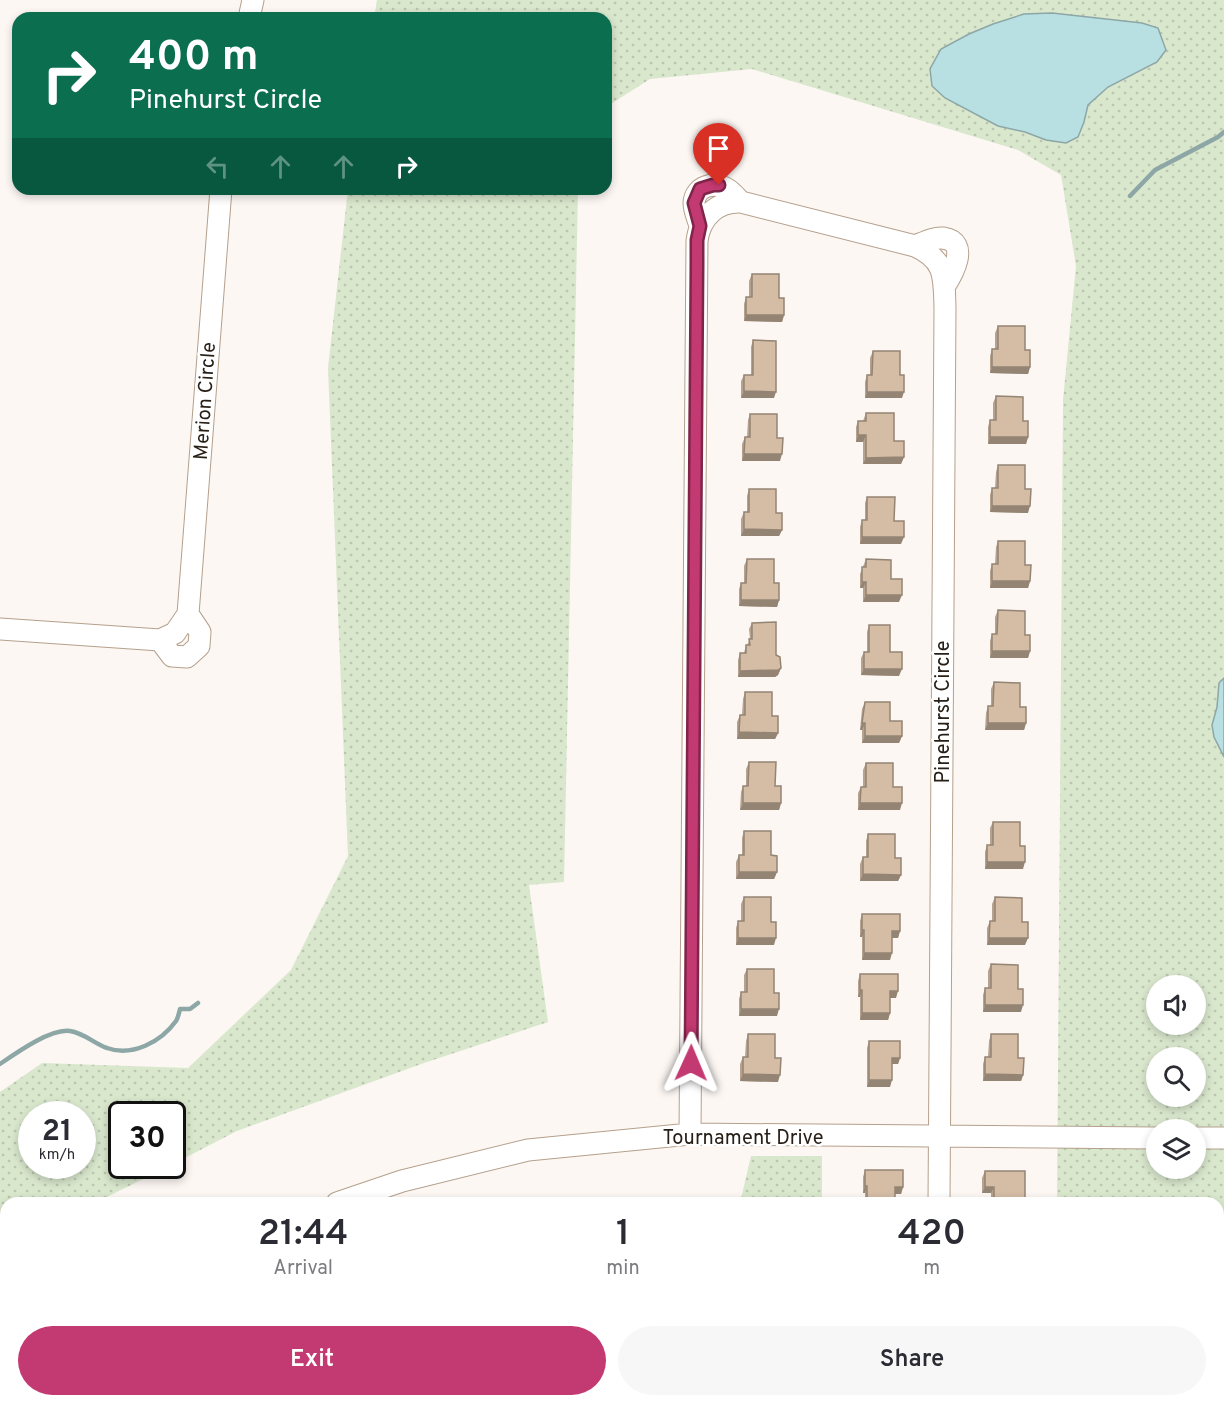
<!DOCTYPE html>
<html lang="en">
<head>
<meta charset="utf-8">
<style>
	body { margin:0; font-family:Overpass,sans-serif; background:#f7f7f7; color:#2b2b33; height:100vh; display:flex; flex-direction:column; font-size:22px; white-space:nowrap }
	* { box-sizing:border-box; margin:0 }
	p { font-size:20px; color:#7c7c81 }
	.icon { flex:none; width:33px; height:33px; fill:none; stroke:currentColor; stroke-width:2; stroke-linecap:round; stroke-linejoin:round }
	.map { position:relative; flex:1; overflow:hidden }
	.details { position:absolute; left:0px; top:1197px; width:1224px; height:210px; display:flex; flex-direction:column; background:#fff; border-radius:18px 18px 0 0; box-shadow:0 3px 9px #0003 }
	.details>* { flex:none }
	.top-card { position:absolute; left:12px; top:12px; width:600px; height:183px; border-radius:18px; box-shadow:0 3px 9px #0003; background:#0b6e4f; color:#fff; overflow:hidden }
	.buttons { position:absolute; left:1146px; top:975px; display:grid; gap:12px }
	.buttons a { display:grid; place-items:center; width:60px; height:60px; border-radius:50%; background:#fff; box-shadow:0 3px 9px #0003; font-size:30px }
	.speed { position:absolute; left:18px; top:1101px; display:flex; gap:12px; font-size:30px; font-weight:700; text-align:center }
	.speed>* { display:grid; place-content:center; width:78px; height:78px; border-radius:50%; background:#fff; box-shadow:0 3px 9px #0003; line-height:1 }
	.speed small { font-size:15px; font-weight:400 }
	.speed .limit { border:3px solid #111; border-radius:9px; background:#fff; color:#111 }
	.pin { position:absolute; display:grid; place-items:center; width:51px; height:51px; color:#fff; margin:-62px -26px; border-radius:50% 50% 50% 0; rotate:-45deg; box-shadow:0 0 6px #0007 }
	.pin .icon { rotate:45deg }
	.me { position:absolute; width:66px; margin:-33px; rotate:1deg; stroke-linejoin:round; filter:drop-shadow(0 0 4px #0008) }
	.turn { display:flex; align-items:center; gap:21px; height:126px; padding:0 18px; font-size:27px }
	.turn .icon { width:78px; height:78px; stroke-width:2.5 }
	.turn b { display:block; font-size:42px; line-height:51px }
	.lanes { display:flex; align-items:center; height:57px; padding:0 18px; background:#0003; justify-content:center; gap:30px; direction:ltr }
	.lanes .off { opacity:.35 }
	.eta { display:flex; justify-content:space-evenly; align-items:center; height:102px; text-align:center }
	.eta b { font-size:36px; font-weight:600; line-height:42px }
	.primary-button { display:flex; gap:12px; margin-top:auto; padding:12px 18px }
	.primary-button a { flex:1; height:69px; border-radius:36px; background:#c33971; color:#fff; font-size:24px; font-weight:600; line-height:69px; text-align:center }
	.primary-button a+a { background:#f7f7f7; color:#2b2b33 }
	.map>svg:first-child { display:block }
	.grass { fill:url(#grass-dots); fill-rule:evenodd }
	.water { fill:#b8e0e3; stroke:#8da6a6; stroke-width:1.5 }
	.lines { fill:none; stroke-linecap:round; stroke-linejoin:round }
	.stream { stroke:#8da6a6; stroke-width:4.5 }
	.minor-casing { stroke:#b5a08c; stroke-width:23 }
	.minor { stroke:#fff; stroke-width:21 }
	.wall { fill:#b6a28e }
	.shaded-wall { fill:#948474 }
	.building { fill:#d4bca5; stroke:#948474; stroke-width:1.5 }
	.route-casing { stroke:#7f2549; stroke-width:15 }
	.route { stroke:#c33971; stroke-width:10 }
	.labels { text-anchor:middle; stroke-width:5; stroke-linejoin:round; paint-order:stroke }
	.street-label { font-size:20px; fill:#282018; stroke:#fff }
</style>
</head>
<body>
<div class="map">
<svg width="1224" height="1407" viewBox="0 0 1224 1407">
	<defs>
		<pattern id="grass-dots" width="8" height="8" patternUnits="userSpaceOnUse" patternTransform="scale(1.5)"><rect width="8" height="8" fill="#d9e7cd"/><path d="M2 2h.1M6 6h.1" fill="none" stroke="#bac6af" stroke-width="1.8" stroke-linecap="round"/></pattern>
	</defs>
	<rect width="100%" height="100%" fill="#fcf7f3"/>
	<!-- grass -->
	<path class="grass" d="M377,0H1224V1407H1057V1401H1218V1203H1057L1063,400L1076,266L1061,175L1018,150L752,69L650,79L606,107V18H374ZM1156,986H1196V1024H1156ZM1156,1058H1196V1096H1156ZM1156,1130H1196V1168H1156Z
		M348,189H578L564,882L529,885L548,1022L424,1063L237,1131L173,1164L172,1114H122V1166H169L95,1203H6V1264L0,1268V1092L42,1063L188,1068L291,970L348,856L328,368ZM32,1114H82V1166H32Z
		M751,1156H822V1203H740Z
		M226,1401H820V1407H217Z"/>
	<!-- water -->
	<path class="water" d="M1052,13L1142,23L1158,28L1166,50L1157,62L1108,87L1088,105L1084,122L1078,137L1066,143L1046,140L1025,132L998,126L945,98L932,86L930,69L941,49L969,34L993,24L1024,14Z
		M1224,678V757L1214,737L1212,725L1217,707L1219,683Z"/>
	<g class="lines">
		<!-- stream -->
		<path class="stream" d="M1130,196L1155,170L1218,137L1224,132
			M0,1064C16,1053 51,1028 70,1031C84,1033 95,1044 107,1048C132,1057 161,1042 176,1021C178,1018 179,1013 180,1009H190L198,1003"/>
		<defs>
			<path id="minor" d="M249,18L253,0
				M700,226C698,219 694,211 694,203C695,186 714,181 727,189C732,192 737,198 741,202
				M915,246C923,243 934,237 943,238C971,242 952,275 944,287
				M0,629L160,640L175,633L188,614L221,189
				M160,640L172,656L187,657L199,646L200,632L188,614
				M690,1134L697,241C700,217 717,201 741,202L915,246C946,260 944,277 945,308L939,1203
				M1196,1138H1224
				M337,1203L402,1181L528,1150L690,1134L1156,1138
				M0,1300L6,1308
				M0,1346L6,1353
				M0,1400L6,1394
				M937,1407V1401"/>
		</defs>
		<!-- minor casing -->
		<use href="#minor" class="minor-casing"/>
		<!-- minor -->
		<use href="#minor" class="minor"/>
	</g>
	<!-- wall -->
	<path class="wall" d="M752,274L779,298L784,315L782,322L744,321V304L746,297H749V281Z
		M998,326L1025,350L1030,367L1028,374L990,373V356L992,349H995V333Z
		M753,340L774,398H741V381L744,375H751V347Z
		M873,351L900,375L902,398H865V382L867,375H870V358Z
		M996,396L1023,421L1028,437L1026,444H988V427L990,420H993V403Z
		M866,413L894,441L904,457L901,464H863V442H856V427L858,421H863Z
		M750,414L777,438L780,461H742V444L745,437H747L748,420Z
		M998,465L1025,489L1028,513L990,512V495L992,488H995L996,472Z
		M749,489L776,513L782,530L779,536H741V519L744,512H747V496Z
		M867,497L894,521L901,544H860V527L862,520H865V503Z
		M998,541L1025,565L1030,581L1028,588H990V571L992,564H995L996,547Z
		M747,559L774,583L779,600L777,607L739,606V589L741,583H744V566Z
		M866,559L891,579L899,602H863V588H860V574Z
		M998,610L1025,635L1030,651L1028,658H990V641L992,634H995V617Z
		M752,623L776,655L781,668L778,675L775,677H738V660L740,653H744L746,645H747L750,639L749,629Z
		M869,625L890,652L899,676L861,675V658L864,652H867V632Z
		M994,682L1020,707L1026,723L1024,730H985L986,713L988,706H991V689Z
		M745,692L772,716L778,733L775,739H737V722L740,715H742L743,699Z
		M865,702L890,721L902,736L899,743H862V730H860L862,709Z
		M749,762L775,786L781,803L779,810H740L741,792L743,786H746V769Z
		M866,763L893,787L900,810H858V793L861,787H863V770Z
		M993,822L1020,846L1023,869H985V852L987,845H990V828Z
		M744,831L771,855L777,872L774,879H736V862L739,855H742V838Z
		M868,834L895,858L901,875L898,881H860V864L863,857H866V841Z
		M744,897L771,922L774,945H736V928L738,921H741V904Z
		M995,897L1022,922L1025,945H987V928L990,921H992V904Z
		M862,914L900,931L898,938H892L890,960H862V937H860V921Z
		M991,964L1018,989L1021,1012H983V995L985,988H988V971Z
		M747,969L774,993L777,1016H739V999L741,992H744V975Z
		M860,974L896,998H890V1013L888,1020H860V997H858V981Z
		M748,1034L775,1058L778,1082L740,1081V1064L743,1057H745L746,1041Z
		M991,1034L1018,1058L1023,1075L1021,1081H983V1064L985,1057H988L989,1041Z
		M869,1041L900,1058L898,1064H892L890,1087H867V1048Z
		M865,1170L903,1187L901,1194H895V1203H865V1193H863V1177Z
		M985,1171L1025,1203H987L989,1198H991V1193H982V1178Z"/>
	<!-- shaded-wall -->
	<path class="shaded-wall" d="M746,315H784L782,322L744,321Z
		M992,367H1030L1028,374L990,373Z
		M744,391L776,392L774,398H741Z
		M867,392H904L902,398H865Z
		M858,435H866L863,442H856Z
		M990,437H1028L1026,444H988Z
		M744,454H782L780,461H742Z
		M904,457L901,464H863L866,458Z
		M992,506H1030L1028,513L990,512Z
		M744,529L782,530L779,536H741Z
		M862,537H904L901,544H860Z
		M992,581H1030L1028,588H990Z
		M862,582H866L863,588H860Z
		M866,595H902L899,602H863Z
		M741,600H779L777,607L739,606Z
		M992,651H1030L1028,658H990Z
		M781,668L778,675L775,677H738L740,671Z
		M864,669H902L899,676L861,675Z
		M862,723H865L862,730H860Z
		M988,723H1026L1024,730H985Z
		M739,732L778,733L775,739H737Z
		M865,736H902L899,743H862Z
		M743,803H781L779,810H740Z
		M860,803H902L900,810H858Z
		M987,862H1025L1023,869H985Z
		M739,872H777L774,879H736Z
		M863,874L901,875L898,881H860Z
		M862,930H864L862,937H860Z
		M892,931H900L898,938H890Z
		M738,938H776L774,945H736Z
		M989,938H1028L1025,945H987Z
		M864,953H892L890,960H862Z
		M860,990H862L860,997H858Z
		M890,991H898L896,998H888Z
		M985,1005H1023L1021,1012H983Z
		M741,1009H779L777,1016H739Z
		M862,1013H890L888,1020H860Z
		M892,1058H900L898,1064H890Z
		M743,1074L780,1075L778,1082L740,1081Z
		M985,1074L1023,1075L1021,1081H983Z
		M869,1080H892L890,1087H867Z
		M865,1186H867L865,1193H863Z
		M895,1187H903L901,1194H893Z
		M985,1187H994L991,1193H982Z"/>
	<!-- building -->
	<path class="building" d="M752,274H779V298H784V315H746V297H752Z
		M998,326H1025V350H1030V367H992V349H998Z
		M753,340L776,341V392L744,391V375H753Z
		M873,351H900V375H904V392H867V375H872Z
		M996,396L1023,397V421H1028V437H990V420H996Z
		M866,413H894V441H904V457L866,458V435H858V421H866Z
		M750,414H777V438H783L782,454H744L745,437H750Z
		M998,465H1025V489H1031L1030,506H992V488H998Z
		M749,489H776V513H782V530L744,529V512H749Z
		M867,497H895L894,521H904V537H862V520H867Z
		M998,541H1025V565H1031L1030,581H992V564H998Z
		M747,559H774V583H779V600H741V583H746Z
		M866,559L891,560V579H902V595H866V582H862V567H866Z
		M998,610L1025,611V635H1030V651H992V634H997Z
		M776,622V655L780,657L781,668L778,670L740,671V653H746V645H750L749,639H752V623Z
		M869,625H890V652H902V669H864V652H869Z
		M994,682L1020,683V707H1026V723H988V706H993Z
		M745,692H772V716H778V733L739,732L740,715H745Z
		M865,702H890V721H902V736H865V723H862Z
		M749,762H776L775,786H781V803H743V786H748Z
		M866,763H893V787H902V803H860L861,787H866Z
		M993,822H1020V846H1025V862H987V845H993Z
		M744,831H771V855L777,856V872H739V855H744Z
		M868,834H895V858H901V875L863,874V857H868Z
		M744,897H771V922H776V938H738V921H744Z
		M995,897L1022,898V922H1028V938H989L990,921H995Z
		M862,914H900V931H892V953H864V930H862Z
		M991,964L1018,965V989H1023V1005H985V988H991Z
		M747,969H774V993H779V1009H741V992H747Z
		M860,974H898V991H890V1013H862V990H860Z
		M748,1034H775V1058H781L780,1075L743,1074V1057H748Z
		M991,1034H1018V1058H1024L1023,1075L985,1074V1057H991Z
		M869,1041H900V1058H892V1080H869Z
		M865,1170H903V1187H895V1203H867V1186H865Z
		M985,1171H1025V1203H989V1198H994V1187H985Z
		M859,1401H897V1407H859Z
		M983,1401H1022V1407H983Z"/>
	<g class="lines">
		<defs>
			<path id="route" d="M691,1063L697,264V240L700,226L694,203L700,189L713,185H719"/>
		</defs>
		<!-- route casing -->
		<use href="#route" class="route-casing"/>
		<!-- route -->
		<use href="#route" class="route"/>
	</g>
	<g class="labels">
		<!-- street labels -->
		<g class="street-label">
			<text transform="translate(204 401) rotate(-86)" y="7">Merion Circle</text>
			<text transform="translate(942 712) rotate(-90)" y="7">Pinehurst Circle</text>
			<text x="743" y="1144">Tournament Drive</text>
		</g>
	</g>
</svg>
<div class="buttons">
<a><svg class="icon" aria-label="sound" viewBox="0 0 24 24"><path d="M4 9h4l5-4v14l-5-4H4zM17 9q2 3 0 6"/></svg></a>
<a><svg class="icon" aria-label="search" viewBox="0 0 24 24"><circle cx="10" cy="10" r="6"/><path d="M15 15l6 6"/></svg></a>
<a><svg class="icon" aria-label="layers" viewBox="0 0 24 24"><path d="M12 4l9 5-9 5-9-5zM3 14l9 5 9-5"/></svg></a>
</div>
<div class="speed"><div>21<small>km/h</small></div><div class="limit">30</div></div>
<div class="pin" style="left:719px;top:185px;background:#d93025"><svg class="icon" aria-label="arrive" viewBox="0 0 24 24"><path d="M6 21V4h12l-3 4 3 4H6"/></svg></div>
<svg class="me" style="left:691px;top:1063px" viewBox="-20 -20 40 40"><path d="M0-17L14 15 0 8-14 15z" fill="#c33971" stroke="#fff" stroke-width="4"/></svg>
<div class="top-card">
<div class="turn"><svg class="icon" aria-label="right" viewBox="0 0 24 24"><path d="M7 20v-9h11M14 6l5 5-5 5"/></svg><div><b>400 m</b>Pinehurst Circle</div></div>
<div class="lanes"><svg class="icon off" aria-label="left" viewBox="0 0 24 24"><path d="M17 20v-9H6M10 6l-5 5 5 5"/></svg><svg class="icon off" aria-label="ahead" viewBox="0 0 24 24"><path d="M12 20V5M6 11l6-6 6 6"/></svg><svg class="icon off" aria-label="ahead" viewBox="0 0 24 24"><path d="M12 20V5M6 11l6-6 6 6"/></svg><svg class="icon" aria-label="right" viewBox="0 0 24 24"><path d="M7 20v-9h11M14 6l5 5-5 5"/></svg></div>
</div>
<section class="details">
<div class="eta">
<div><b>21:44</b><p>Arrival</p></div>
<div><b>1</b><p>min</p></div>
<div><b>420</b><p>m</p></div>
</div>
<div class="primary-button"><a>Exit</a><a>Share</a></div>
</section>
</div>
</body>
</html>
